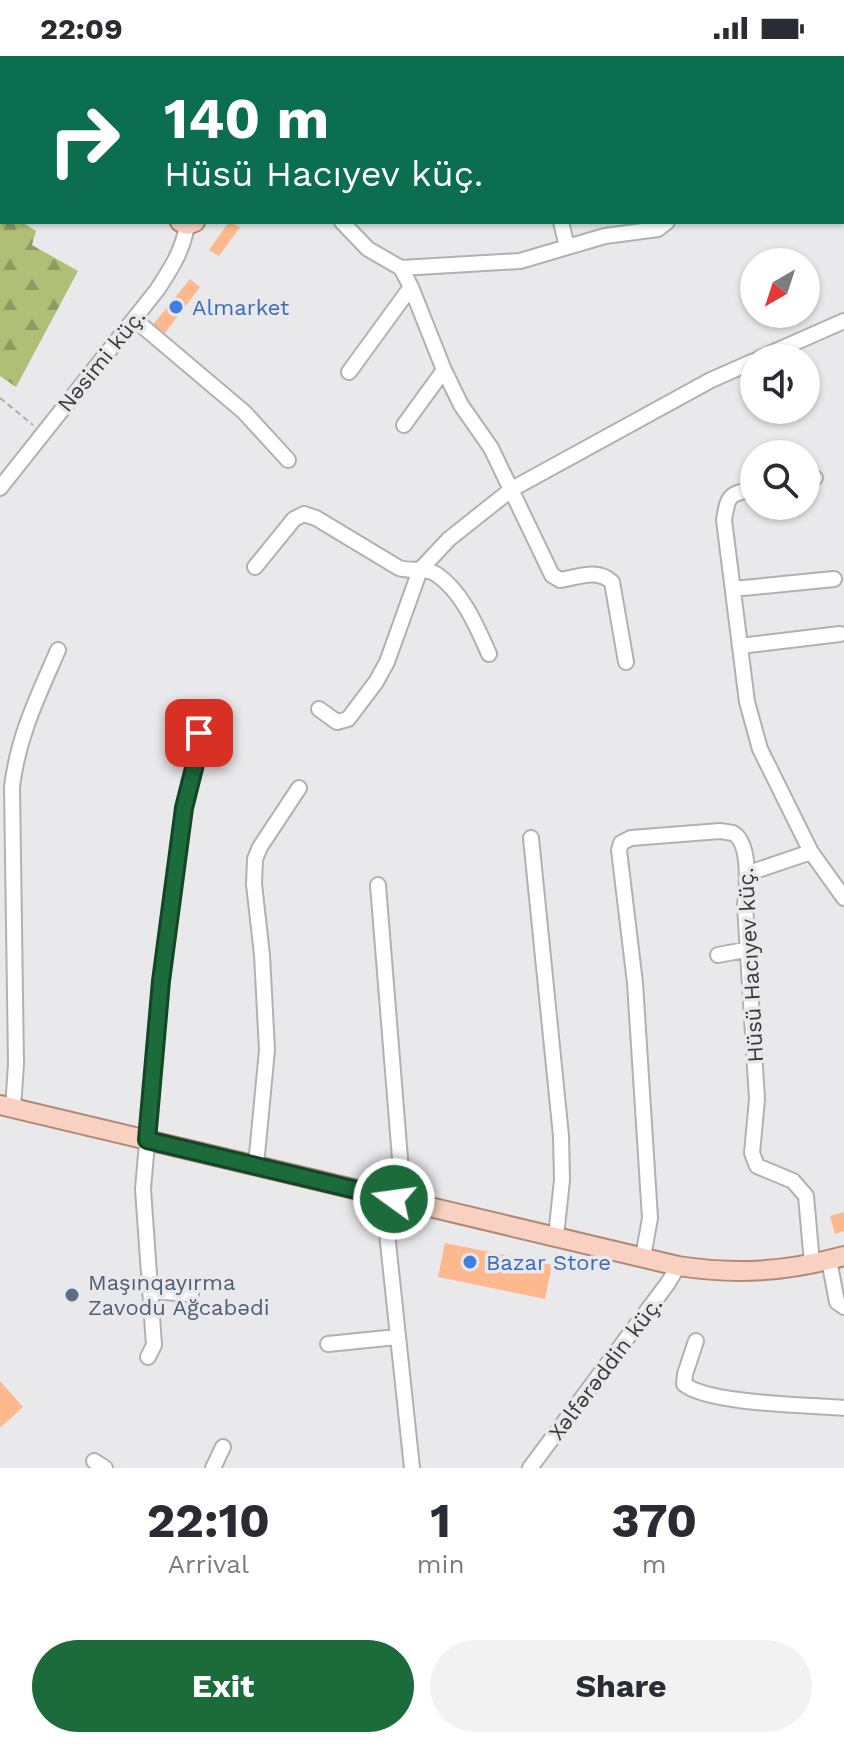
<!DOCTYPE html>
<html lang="en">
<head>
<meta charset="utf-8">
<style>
	body { margin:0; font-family:"Work Sans",sans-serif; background:#f2f2f3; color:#2b2b33; height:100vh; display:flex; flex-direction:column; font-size:30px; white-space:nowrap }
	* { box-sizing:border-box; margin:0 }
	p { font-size:26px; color:#7c7c81 }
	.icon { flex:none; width:44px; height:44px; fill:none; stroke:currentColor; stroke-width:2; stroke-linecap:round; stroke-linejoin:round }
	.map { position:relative; height:1412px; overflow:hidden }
	.drawer { display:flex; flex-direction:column; background:#fff; flex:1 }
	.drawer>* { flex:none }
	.hud { position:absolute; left:0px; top:0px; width:844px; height:168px; box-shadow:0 2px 6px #0004; background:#0b6e4f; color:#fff; overflow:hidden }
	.needle { width:52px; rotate:219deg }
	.fabs { position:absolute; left:740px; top:192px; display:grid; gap:16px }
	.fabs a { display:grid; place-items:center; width:80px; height:80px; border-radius:50%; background:#fff; box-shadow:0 2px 6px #0004; font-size:40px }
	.pin { position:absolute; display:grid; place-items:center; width:68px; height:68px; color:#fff; margin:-34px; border-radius:16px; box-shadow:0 4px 12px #0006 }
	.me { position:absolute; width:88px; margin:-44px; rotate:284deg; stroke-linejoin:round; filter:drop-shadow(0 0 6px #0008) }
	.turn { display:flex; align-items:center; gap:28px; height:168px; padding:0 32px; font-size:36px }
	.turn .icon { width:104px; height:104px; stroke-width:2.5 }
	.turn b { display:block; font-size:56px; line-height:68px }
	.eta { display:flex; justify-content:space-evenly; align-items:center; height:136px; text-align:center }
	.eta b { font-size:48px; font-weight:700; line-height:56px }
	.action { display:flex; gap:16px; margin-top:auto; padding:16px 32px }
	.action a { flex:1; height:92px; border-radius:48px; background:#1b6b3b; color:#fff; font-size:32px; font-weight:700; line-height:92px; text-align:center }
	.action a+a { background:#f2f2f3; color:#2b2b33 }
	.status { display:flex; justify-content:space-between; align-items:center; height:56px; padding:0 40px; background:#fff; direction:ltr }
	.status svg { height:22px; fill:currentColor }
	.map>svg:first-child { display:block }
	.forest { fill:url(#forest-firs) }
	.building { fill:#fdb98d }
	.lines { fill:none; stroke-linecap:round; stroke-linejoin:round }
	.minor-casing { stroke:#b1b0b3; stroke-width:18 }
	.major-casing { stroke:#b38879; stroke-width:22 }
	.path { stroke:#adacae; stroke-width:2; stroke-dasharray:6 4; stroke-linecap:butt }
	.minor { stroke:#fff; stroke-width:14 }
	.major { stroke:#f8d1c2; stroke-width:18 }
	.route-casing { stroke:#124626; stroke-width:20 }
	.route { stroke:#1b6b3b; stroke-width:14 }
	.shop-dot { fill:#3f7fe0; stroke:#e9e8eb; stroke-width:3 }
	.service-dot { fill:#5c6f8a; stroke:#e9e8eb; stroke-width:3 }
	.labels { text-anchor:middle; stroke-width:7; stroke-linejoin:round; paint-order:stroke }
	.shop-label { font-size:22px; fill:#366cbe; stroke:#e9e8eb; text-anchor:start }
	.street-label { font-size:22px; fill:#3a393b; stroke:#e9e8eb }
	.service-label { font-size:22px; fill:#4e5e75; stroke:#e9e8eb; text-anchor:start }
</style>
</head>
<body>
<div class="status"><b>22:09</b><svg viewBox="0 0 49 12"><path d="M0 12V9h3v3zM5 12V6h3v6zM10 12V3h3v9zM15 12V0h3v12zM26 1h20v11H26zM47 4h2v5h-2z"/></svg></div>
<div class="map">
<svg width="844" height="1412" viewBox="0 0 844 1412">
	<defs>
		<pattern id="forest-firs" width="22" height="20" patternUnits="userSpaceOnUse" patternTransform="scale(2)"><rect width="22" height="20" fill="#b1bf76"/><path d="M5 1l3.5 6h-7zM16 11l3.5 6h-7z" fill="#919c62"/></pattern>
	</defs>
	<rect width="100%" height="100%" fill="#e9e8eb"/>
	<!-- forest -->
	<path class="forest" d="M0,152L2,166H22L36,175L32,189L78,215L16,331L0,320Z"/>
	<!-- building -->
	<path class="building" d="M229,166L240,171L219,200L209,194Z
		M190,223L200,231L162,281L151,271Z
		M844,1156V1175L835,1178L830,1160Z
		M445,1187L552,1209L545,1243L438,1221Z
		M0,1325L23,1351L0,1372Z"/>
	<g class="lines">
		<defs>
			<path id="minor" d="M677,0L679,2
				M534,2L542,0
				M842,32H844
				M342,166L368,193L401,212L411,231L444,314L461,349L491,392L552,519L560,524C579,521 597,512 612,526L626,606
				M561,166L567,191
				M401,212L520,205L605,180L658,173L667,166
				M134,263L244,356L288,404
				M760,302L844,265
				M349,316L411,231
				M404,369L444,314
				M806,423L815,422
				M0,432L157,234C171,213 183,194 187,169
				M754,433C729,438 728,439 724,464L747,646L760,693L811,796L844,842
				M255,511L294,463L304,458L316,462L399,512C411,516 425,511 436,518C462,535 477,571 489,598
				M733,533L834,523
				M740,590L840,578
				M319,653L337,666L348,663L376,626L387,606L420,514L449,483L512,433L711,324L754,305
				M531,782L561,1080L562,1124L556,1180
				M749,817L811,796
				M378,829L401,1115L388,1158L387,1177L412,1412
				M718,899L750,893
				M13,1052L16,1008L12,731C18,680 38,640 58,594
				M256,1109L267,994L262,899L254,828L255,803L260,791L299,732
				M643,1201L650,1162L635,927L619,794L621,787L631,782L720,775C721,775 732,777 733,777C751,787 747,832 745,849L757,1043L752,1097L757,1110L793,1125L806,1140L812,1207
				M829,1204L837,1246L844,1251
				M151,1235L191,1238
				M696,1285L685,1318L684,1328C707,1348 810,1349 844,1352
				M328,1288L397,1281
				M148,1301L154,1289L143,1133L161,925L184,752L196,704L199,677
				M94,1405L105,1412
				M213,1412L223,1391
				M530,1412L668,1227L678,1210"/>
			<path id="major" d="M324,2L325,0
				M0,58L2,59
				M180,166L187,169L195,166
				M0,1049L678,1210C737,1219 785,1216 844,1200"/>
		</defs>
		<!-- minor casing -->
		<use href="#minor" class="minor-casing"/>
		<!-- major casing -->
		<use href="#major" class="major-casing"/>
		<!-- path -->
		<path class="path" d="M167,0L169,2
			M0,342L33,369"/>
		<!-- minor -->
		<use href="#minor" class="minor"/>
		<!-- major -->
		<use href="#major" class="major"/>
	</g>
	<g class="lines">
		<defs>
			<path id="route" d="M199,677L196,704L184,752L161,925L147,1084L394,1143"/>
		</defs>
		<!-- route casing -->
		<use href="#route" class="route-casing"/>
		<!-- route -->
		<use href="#route" class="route"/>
	</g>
	<!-- markers -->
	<g class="shop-dot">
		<circle cx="176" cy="251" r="8"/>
		<circle cx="470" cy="1206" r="8"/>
	</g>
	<circle class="service-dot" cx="72" cy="1239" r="8"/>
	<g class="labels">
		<!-- shop labels -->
		<g class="shop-label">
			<text x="192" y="259">Almarket</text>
			<text x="486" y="1214">Bazar Store</text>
		</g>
		<!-- street labels -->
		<g class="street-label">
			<text transform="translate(101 304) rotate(-51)" y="8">Nəsimi küç.</text>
			<text transform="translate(750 909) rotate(-93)" y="8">Hüsü Hacıyev küç.</text>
			<text transform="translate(605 1312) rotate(-53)" y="8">Xəlfərəddin küç.</text>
		</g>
		<!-- service labels -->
		<g class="service-label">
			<text x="88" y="1234">Maşınqayırma<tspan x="88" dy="25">Zavodu Ağcabədi</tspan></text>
		</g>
	</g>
</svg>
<div class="fabs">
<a><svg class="needle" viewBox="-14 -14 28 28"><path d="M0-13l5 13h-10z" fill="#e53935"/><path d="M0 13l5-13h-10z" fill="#7c7c81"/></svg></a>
<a><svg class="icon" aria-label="sound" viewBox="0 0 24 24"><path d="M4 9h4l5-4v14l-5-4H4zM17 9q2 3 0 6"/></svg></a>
<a><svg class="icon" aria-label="search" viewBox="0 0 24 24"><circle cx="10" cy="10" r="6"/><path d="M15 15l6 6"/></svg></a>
</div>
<div class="pin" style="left:199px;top:677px;background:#d93025"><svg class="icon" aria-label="arrive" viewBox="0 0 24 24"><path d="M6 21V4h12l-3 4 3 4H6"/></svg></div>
<svg class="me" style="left:394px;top:1143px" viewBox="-20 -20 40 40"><circle r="17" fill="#1b6b3b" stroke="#fff" stroke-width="3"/><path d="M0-11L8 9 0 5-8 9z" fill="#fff"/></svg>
<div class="hud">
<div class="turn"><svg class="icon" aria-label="right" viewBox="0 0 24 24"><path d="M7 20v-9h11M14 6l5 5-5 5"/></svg><div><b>140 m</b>Hüsü Hacıyev küç.</div></div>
</div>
</div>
<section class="drawer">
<div class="eta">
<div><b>22:10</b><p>Arrival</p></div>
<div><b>1</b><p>min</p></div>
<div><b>370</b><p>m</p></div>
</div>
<div class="action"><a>Exit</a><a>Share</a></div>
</section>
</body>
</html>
